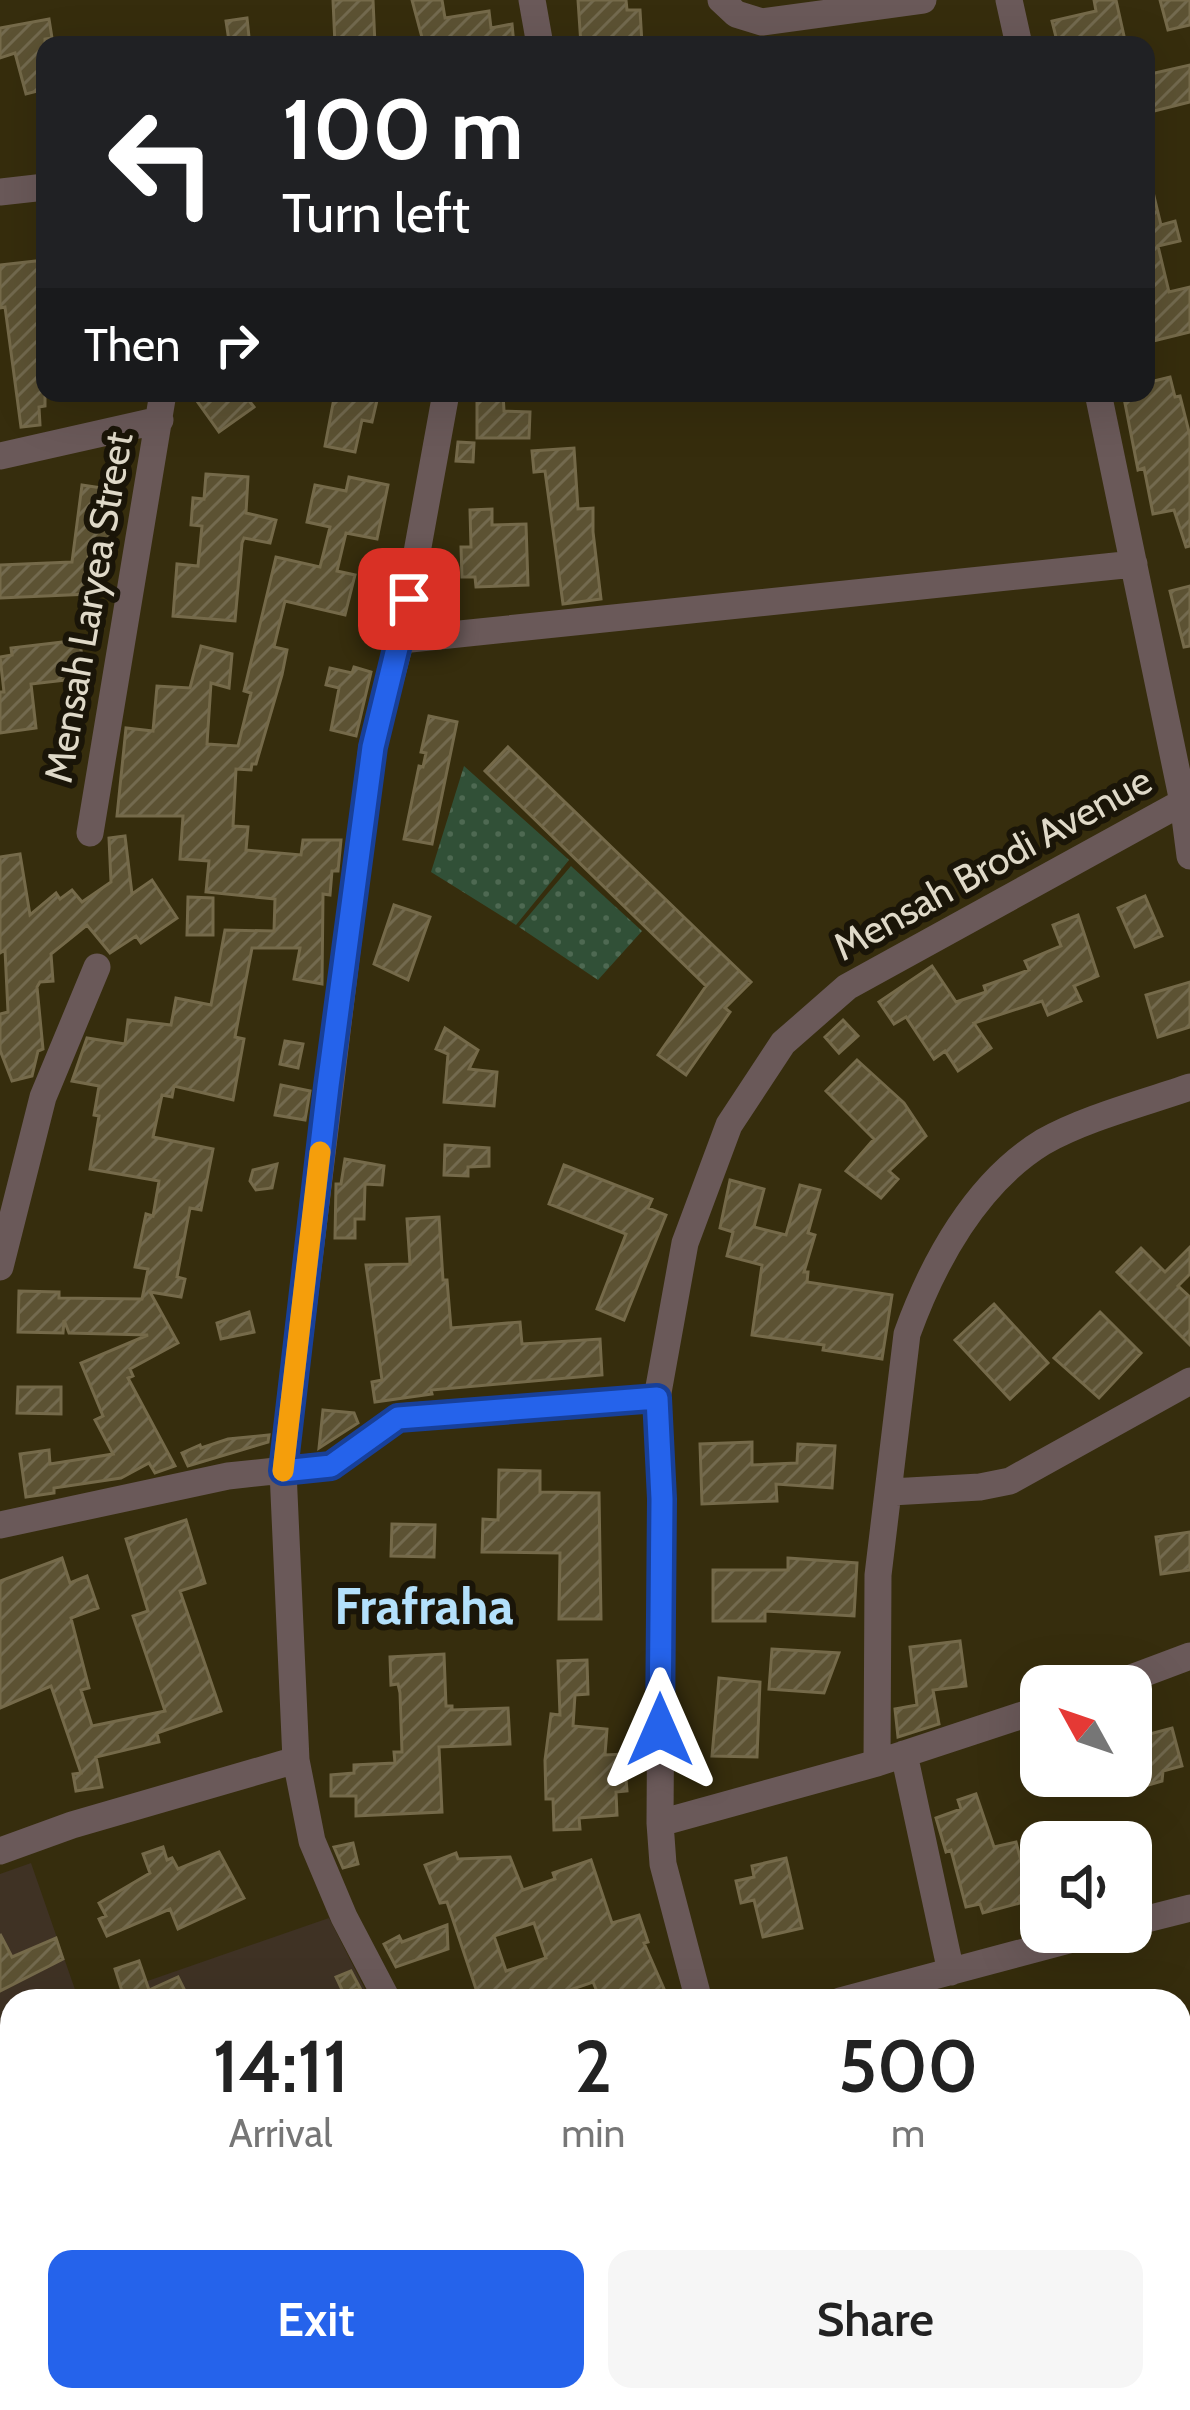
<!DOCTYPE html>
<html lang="en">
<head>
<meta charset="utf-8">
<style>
	body { margin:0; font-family:Cabin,sans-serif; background:#f6f6f6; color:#222; height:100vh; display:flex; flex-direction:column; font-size:45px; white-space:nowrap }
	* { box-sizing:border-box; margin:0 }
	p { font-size:39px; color:#767676 }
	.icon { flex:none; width:66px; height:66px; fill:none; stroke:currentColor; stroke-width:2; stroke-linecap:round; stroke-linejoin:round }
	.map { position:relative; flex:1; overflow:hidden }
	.sheet { position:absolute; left:0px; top:1989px; width:1191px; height:423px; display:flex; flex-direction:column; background:#fff; border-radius:36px 36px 0 0; box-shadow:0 12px 48px #0002 }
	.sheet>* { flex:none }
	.hud { position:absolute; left:36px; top:36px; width:1119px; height:366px; border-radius:24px; box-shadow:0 12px 48px #0002; background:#202124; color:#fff; overflow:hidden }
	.needle { width:78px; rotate:310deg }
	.controls { position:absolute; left:1020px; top:1665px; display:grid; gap:24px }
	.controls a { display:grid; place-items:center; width:132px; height:132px; border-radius:24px; background:#fff; box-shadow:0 12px 48px #0002; font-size:60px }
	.pin { position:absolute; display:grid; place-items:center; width:102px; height:102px; color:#fff; margin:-51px; border-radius:24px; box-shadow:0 6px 18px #0006 }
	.me { position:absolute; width:132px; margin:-66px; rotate:0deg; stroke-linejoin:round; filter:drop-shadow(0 0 9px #0008) }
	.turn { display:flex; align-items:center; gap:42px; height:252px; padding:0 48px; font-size:54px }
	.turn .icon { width:156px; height:156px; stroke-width:2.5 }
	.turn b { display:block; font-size:84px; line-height:102px }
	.then { display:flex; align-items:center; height:114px; padding:0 48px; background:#0003; gap:24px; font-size:45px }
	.eta { display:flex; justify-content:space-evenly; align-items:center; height:204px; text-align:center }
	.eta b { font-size:72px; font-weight:600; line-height:84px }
	.action { display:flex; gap:24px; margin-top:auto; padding:24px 48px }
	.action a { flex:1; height:138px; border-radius:24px; background:#2563eb; color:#fff; font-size:48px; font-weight:600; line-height:138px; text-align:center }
	.action a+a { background:#f6f6f6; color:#222 }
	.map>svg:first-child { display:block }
	.education { fill:#3f3224 }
	.grass { fill:url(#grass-dots) }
	.pitch { fill:#315037 }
	.building { fill:url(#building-hatch); stroke:#756a4a; stroke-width:3; fill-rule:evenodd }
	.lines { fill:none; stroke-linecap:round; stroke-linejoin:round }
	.minor { stroke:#6a5959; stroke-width:27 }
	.route-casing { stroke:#184099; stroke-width:30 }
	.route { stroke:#2563eb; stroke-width:21 }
	.slow { stroke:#f59e0b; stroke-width:21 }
	.labels { text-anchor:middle; stroke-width:12; stroke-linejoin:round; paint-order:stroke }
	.street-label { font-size:39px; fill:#dfd9c8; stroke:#1a1508 }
	.district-label { font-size:51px; font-weight:bold; fill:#b3e0fb; stroke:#1a1508 }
</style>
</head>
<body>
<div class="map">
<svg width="1190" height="2410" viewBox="0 0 1190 2410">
	<defs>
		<pattern id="grass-dots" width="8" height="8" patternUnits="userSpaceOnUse" patternTransform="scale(3)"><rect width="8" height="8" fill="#315037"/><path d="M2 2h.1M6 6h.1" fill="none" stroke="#4e6952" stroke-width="1.8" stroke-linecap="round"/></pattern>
		<pattern id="building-hatch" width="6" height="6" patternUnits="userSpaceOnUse" patternTransform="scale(3)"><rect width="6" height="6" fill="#5c5233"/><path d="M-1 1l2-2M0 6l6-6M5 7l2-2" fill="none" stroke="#736a4f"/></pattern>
	</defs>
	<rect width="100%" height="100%" fill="#362d0d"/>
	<!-- education -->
	<path class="education" d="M31,1863L79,2001H12V2400L0,2405V1874Z
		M329,1918L371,2001H90Z"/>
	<!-- grass -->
	<path class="grass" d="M464,766L569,860L516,925L431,872Z
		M571,866L642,931L598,980L519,927Z"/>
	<!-- pitch -->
	<path class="pitch" d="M0,2185L12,2210V2357L0,2363Z"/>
	<!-- building -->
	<path class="building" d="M333,0H373L375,45H335Z
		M412,0H442L445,18L489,11L491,28L512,24L514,45H424Z
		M578,0H626L627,10H640L642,44L581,45Z
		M1094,0H1116L1126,45H1058L1052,21L1096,11Z
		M1160,0H1190V25L1168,30Z
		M247,18L249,37L229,41L226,21Z
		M49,19L52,38L45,39V89L26,94L15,53L0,58V28Z
		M1190,65V102L1146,113V75Z
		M1146,192H1153L1161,225L1175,221L1180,241L1158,246L1169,292L1190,287V332L1149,342Z
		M45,260V406L39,407L40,425L21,427L5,307L0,308V265Z
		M1170,377L1175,397L1180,396L1190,436V546L1186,547L1174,510L1153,514L1144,468L1138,470L1123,393H1146V383Z
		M208,393H243L254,407L219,432L197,401Z
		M335,393L378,396L372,422L362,420L355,452L325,446Z
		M477,393H503L504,411L530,412L529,438H477Z
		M458,442L474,443L473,462L456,461Z
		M574,448L578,509L593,508V532L601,599L563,604L545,471L534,472L532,451Z
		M206,474L248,477L246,513L276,520L270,543L244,538L242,543L235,621L173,616L177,564L198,566L202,526L191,525L193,498L204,499Z
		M349,477L388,485L377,539L346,533L337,571L355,575L345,615L285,601L274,647L287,650L282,675L256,764H252L251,770L236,769L233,826L248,827L246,850L301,855L303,840H341L338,871H332L330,895L323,894L322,984L294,979L300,948H252L235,1037L244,1039L233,1100L174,1086L172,1097L162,1095L153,1137L213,1149L201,1210L190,1208L177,1277L185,1279L181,1297L150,1292L178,1343L130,1369L133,1376L128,1378L175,1466L155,1473L149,1463L121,1478L54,1488V1493L26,1497L20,1454L49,1450L50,1464L113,1454L95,1420L103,1416L81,1363L148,1335L69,1333L64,1320L63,1333L18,1332L19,1291L59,1292V1298L142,1299L148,1269L135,1267L146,1214L153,1216L159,1181L90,1169L99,1116L94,1115L99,1086L72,1081L87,1038L125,1044L128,1020L171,1025L176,998L211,1005L225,930L274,931L275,899L206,892L209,861L180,859L183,816H117L126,728L153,731L157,686L190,688L201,646L232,654L229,688L211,683L207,744L238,746L251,693L244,691L276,557L320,567L330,527L307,522L315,485L346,491Z
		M82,485L115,490L106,559L88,557L89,594L0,598V565L72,562Z
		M492,509V525L526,524L528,585L476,587L475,577H462L461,547H471L470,510Z
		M1190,586V646L1184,647L1170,591Z
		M80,640L84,678L31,684L36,728L0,733V692H4L0,657L12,655L11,648Z
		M354,667L371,672L356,736L331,730L339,688L326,685L330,668L352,673Z
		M429,716L457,722L432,844L404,839L419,766L423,767L426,753L421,752Z
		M508,747L751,982L725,1008L730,1012L686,1075L658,1055L706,986L485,771Z
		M125,836L132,894L152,880L177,918L141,943L136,936L110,953L87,925L51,954L53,981L40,982L37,987L43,1049L38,1051L32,1076L12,1081L0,1050V1014L8,1012L5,950L0,953V857L20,854L30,915L56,893L60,899L72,890L82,902L111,882L109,838Z
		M1145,896L1162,936L1135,947L1118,908Z
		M188,897L213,898V935H187Z
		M394,905L430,917L408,980L374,964Z
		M1078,915L1098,976L1074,986L1081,1001L1048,1015L1042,1001L974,1023L991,1048L958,1071L945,1051L934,1059L906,1017L894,1024L879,1002L932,966L956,1002L986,992L984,986L1029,970L1025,961L1061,946L1053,925Z
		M1190,982V1027L1158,1037L1146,995Z
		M843,1020L858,1036L839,1053L825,1037Z
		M445,1028L478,1050L469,1069L497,1072L494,1106L444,1102L448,1054L436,1049Z
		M285,1041L303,1044L298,1068L280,1064Z
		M857,1060L904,1103L926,1136L889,1171L898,1179L881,1198L846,1171L874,1139L826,1091Z
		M281,1085L310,1091L305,1120L275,1115Z
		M445,1145L489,1148V1166L468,1167V1176L444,1175Z
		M345,1159L384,1166L382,1185L365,1184L364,1219H355V1238H335L336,1184H341Z
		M277,1164L272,1188L256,1190L250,1181L253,1170Z
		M564,1165L652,1199L648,1208L666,1215L624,1320L597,1309L626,1234L549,1204Z
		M730,1180L764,1189L754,1227L786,1235L800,1185L820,1190L808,1233L815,1235L804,1272H808L807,1282L892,1295L882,1359L823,1350L824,1345L752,1335L762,1265L727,1256L733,1232L720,1228Z
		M439,1217L443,1280H447L451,1328L520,1322L522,1344L600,1339L602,1375L431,1390L432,1394L375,1402L372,1382L382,1380L366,1265L410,1264L407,1219Z
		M1190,1247V1274L1178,1286L1190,1297V1345L1117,1272L1141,1248L1165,1272Z
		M994,1304L1048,1363L1010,1399L955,1340Z
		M249,1312L254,1332L221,1339L217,1323Z
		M1100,1312L1141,1353L1099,1398L1054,1358Z
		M18,1387H61V1414L17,1413Z
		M323,1410L354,1413L358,1423L319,1448Z
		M269,1435L268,1442L188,1466L182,1453L200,1445L201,1448L228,1439Z
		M752,1442V1465L797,1463L798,1444L835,1446L832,1488L776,1484L777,1501L702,1504L700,1444Z
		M499,1470L540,1471V1492L599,1493L601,1619H559L560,1553L482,1552L483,1519L498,1520Z
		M186,1520L205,1583L180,1591L221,1711L157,1733L159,1742L96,1757L102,1787L76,1791L73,1774L81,1773L51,1686L0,1708V1581L62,1558L70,1583L87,1576L98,1608L71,1618L89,1688L81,1690L92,1726L165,1711L133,1616L148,1611L126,1539Z
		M392,1524L435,1525L434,1557L391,1556Z
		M1190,1532V1570L1161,1574L1156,1537Z
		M788,1558L857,1563L854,1616L765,1611V1621H713V1570H788Z
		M457,1608H488V1625L457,1624Z
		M960,1641L966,1686L933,1690L939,1724L898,1737L895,1709L917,1705L910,1647Z
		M772,1649L839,1653L824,1693L769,1689Z
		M444,1654L446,1706H452V1710L508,1708L510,1744L439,1747L442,1812L356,1816V1796H331V1775L354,1773V1765L395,1763L394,1752H402L400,1693L398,1684L391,1685L390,1657Z
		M587,1660L588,1694L575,1695L573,1726L607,1729L605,1755L624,1754L627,1791L616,1792L617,1815L579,1818L580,1829L554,1830L553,1799H546L545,1760L551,1714L560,1715L558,1661Z
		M719,1678L760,1682L757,1757L712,1756Z
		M1172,1728L1182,1766L1163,1771L1162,1781L1131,1790V1739Z
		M976,1794L994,1847L1016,1842L1030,1895L1019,1898L1020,1903L983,1913L980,1904L966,1907L951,1850L946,1852L936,1818L961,1809L958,1800Z
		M353,1843L358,1864L343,1868L334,1847Z
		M163,1847L167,1860L172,1858L178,1869L219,1852L244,1898L178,1929L170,1909L107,1936L99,1919L106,1916L99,1903L150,1873L143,1854Z
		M456,1853L458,1859L510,1857L523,1890L555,1879L553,1873L591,1860L612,1923L639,1915L648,1942L644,1943L664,1989L637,2001H601L593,1982L561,1993L563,2001H480L447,1902L440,1903L425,1865ZM534,1923L546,1958L506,1971L494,1936Z
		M786,1858L802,1928L763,1937L754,1900L741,1903L736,1881L754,1877L752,1866Z
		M447,1925L448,1949L396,1967L384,1944L399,1936L402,1942Z
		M0,1934L12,1957L56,1938L63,1959L0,1991Z
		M139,1961L149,1990L178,1977L190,2001H125L115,1969Z
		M351,1971L360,1988L344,1994L336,1977Z"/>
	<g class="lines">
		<!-- minor -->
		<path class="minor" d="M532,0L540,45
			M721,0L736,14L762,22L923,0
			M1009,0L1019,45
			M0,192L45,187
			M0,456L160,420
			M401,640L1134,564
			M1183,802L1190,856
			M90,833L163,393
			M0,1267L43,1097L97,967
			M891,1492L980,1487L1010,1481L1190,1381
			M0,1525L228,1476L331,1465L398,1417L657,1398
			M1110,1686L1190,1656
			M904,1754L951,1972
			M877,1763L878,1575L907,1334C933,1262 976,1183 1043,1142C1085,1118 1144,1103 1190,1087
			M660,1823L877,1763L1041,1709
			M0,1851L72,1825L296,1760
			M1131,1923L1190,1908
			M388,2001L344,1917L312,1841L296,1760L283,1471L372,747L401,640L446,393
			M699,2001L663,1864L660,1823L662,1499L657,1398L685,1243L729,1125L783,1043L847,987L1183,802L1098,393
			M840,2001L1099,1932
			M1179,2198L1190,2193
			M183,2400L186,2410
			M585,2400L590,2410
			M817,2400L822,2410
			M25,2410L50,2400
			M707,2410L730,2400"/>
	</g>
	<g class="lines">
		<defs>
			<path id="route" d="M409,599L373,747L328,1086L283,1471L331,1466L398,1418L657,1398L662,1499L660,1730"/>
		</defs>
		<!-- route casing -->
		<use href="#route" class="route-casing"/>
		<!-- route -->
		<use href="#route" class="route"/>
		<!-- slow -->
		<path class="slow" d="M283,1471L320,1152"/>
	</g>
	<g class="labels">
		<!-- street labels -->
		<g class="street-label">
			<text transform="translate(88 607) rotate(-80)" y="14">Mensah Laryea Street</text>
			<text transform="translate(992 863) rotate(-29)" y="14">Mensah Brodi Avenue</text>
		</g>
		<!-- district labels -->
		<g class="district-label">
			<text x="424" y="1624">Frafraha</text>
		</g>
	</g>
</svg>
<div class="controls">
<a><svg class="needle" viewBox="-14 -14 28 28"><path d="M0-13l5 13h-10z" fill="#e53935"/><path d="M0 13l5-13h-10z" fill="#767676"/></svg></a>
<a><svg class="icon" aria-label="sound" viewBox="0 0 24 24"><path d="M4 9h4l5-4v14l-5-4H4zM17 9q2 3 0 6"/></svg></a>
</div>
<div class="pin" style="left:409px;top:599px;background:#d93025"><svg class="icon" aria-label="arrive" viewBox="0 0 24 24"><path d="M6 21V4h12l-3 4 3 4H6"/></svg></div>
<svg class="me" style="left:660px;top:1730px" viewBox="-20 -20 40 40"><path d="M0-17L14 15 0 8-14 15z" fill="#2563eb" stroke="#fff" stroke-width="4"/></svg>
<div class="hud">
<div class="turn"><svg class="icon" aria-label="left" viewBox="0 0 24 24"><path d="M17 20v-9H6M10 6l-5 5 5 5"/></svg><div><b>100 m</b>Turn left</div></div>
<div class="then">Then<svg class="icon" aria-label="right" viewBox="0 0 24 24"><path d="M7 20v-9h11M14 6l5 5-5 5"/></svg></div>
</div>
<section class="sheet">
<div class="eta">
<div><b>14:11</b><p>Arrival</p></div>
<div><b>2</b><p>min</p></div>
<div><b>500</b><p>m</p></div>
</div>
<div class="action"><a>Exit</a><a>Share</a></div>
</section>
</div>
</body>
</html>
